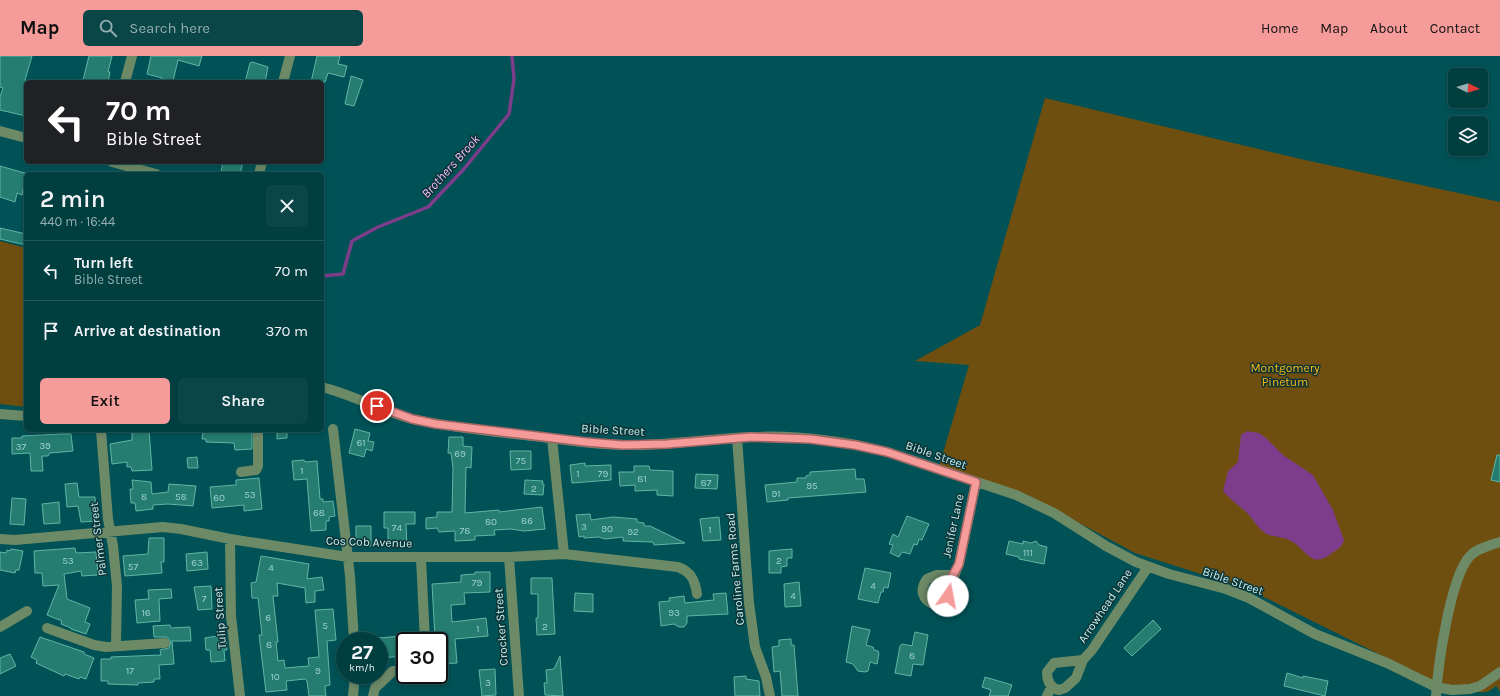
<!DOCTYPE html>
<html lang="en">
<head>
<meta charset="utf-8">
<style>
	body { margin:0; font-family:Karla,sans-serif; background:#0a4547; color:#f1f3f6; height:100vh; display:flex; flex-direction:column; font-size:15px; white-space:nowrap }
	* { box-sizing:border-box; margin:0 }
	p { font-size:13px; color:#95aeb1 }
	.icon { flex:none; width:22px; height:22px; fill:none; stroke:currentColor; stroke-width:2; stroke-linecap:round; stroke-linejoin:round }
	.map { position:relative; flex:1; overflow:hidden }
	.panel { position:absolute; left:24px; top:116px; width:300px; height:260px; display:flex; flex-direction:column; background:#003e40; border-radius:6px; box-shadow:0 2px 6px #0003,0 0 0 1px #225759 }
	.panel>* { flex:none }
	.top-card { position:absolute; left:24px; top:24px; width:300px; height:84px; border-radius:6px; box-shadow:0 2px 6px #0003,0 0 0 1px #225759; background:#202124; color:#fff; overflow:hidden }
	.needle { width:26px; rotate:95deg }
	.tools { position:absolute; left:1448px; top:12px; display:grid; gap:8px }
	.tools a { display:grid; place-items:center; width:40px; height:40px; border-radius:6px; background:#003e40; box-shadow:0 2px 6px #0003,0 0 0 1px #225759; font-size:20px }
	.speed { position:absolute; left:336px; top:576px; display:flex; gap:8px; font-size:20px; font-weight:700; text-align:center }
	.speed>* { display:grid; place-content:center; width:52px; height:52px; border-radius:50%; background:#003e40; box-shadow:0 2px 6px #0003,0 0 0 1px #225759; line-height:1 }
	.speed small { font-size:10px; font-weight:400 }
	.speed .limit { border:2px solid #111; border-radius:6px; background:#fff; color:#111 }
	.pin { position:absolute; display:grid; place-items:center; width:34px; height:34px; color:#fff; margin:-17px; border:2px solid #fff; border-radius:50%; box-shadow:0 1px 4px #0007 }
	.me { position:absolute; width:44px; margin:-22px; rotate:12deg; stroke-linejoin:round; filter:drop-shadow(0 0 3px #0008) }
	.turn { display:flex; align-items:center; gap:14px; height:84px; padding:0 16px; font-size:18px }
	.turn .icon { width:52px; height:52px; stroke-width:2.5 }
	.turn b { display:block; font-size:28px; line-height:34px }
	.round { display:grid; place-items:center; flex:none; width:42px; height:42px; border-radius:6px; background:#0a4547 }
	.headline { display:flex; align-items:center; justify-content:space-between; height:68px; padding:0 16px }
	h1 { font-size:24px; font-weight:600; line-height:30px }
	.cta { display:flex; gap:8px; margin-top:auto; padding:8px 16px }
	.cta a { flex:1; height:46px; border-radius:6px; background:#f59b9a; color:#111; font-size:16px; font-weight:600; line-height:46px; text-align:center }
	.cta a+a { background:#0a4547; color:#f1f3f6 }
	ul { padding:0; list-style:none }
	li { display:flex; align-items:center; gap:12px; height:60px; padding:0 16px; border-top:1px solid #225759 }
	li div { flex:1 }
	li b { display:block; font-size:15px }
	li em { font-style:normal }
	header { display:flex; align-items:center; gap:24px; box-sizing:border-box; height:56px; padding:0 20px; background:#f59b9a; color:#111 }
	header strong { font-size:19px }
	nav { display:flex; gap:22px; margin-inline-start:auto; font-size:14px }
	.search { width:280px; height:36px; background:#0a4547; display:flex; align-items:center; gap:10px; box-sizing:border-box; padding:0 14px; border-radius:6px; color:#95aeb1; font-size:15px }
	.map>svg:first-child { display:block }
	.green { fill:#6e4f0f }
	.water { fill:#7d3d8a }
	.lines { fill:none; stroke-linecap:round; stroke-linejoin:round }
	.stream { stroke:#7d3d8a; stroke-width:3.5 }
	.building { fill:#247d70; stroke:#61b5a6 }
	.minor { stroke:#6d8a67; stroke-width:10 }
	.route-casing { stroke:#9f6564; stroke-width:10 }
	.route { stroke:#f59b9a; stroke-width:7 }
	.labels { text-anchor:middle; stroke-width:3; stroke-linejoin:round; paint-order:stroke }
	.number-label { font-size:10px; fill:#9cd1cf }
	.park-label { font-size:12px; fill:#fdb713; stroke:#0d3436 }
	.street-label { font-size:12px; fill:#c4edef; stroke:#0d3436 }
	.water-label { font-size:13px; font-style:italic; fill:#f2befd; stroke:#0d3436 }
</style>
</head>
<body>
<header>
<strong>Map</strong>
<div class="search"><svg class="icon" aria-label="search" viewBox="0 0 24 24"><circle cx="10" cy="10" r="6"/><path d="M15 15l6 6"/></svg>Search here</div>
<nav><a>Home</a><a>Map</a><a>About</a><a>Contact</a></nav>
</header>
<div class="map">
<svg width="1500" height="640" viewBox="0 0 1500 640">
	<rect width="100%" height="100%" fill="#005256"/>
	<!-- green -->
	<path class="green" d="M1045,42L1305,104L1500,146V635L1496,630C1493,632 1489,636 1485,636C1473,638 1449,628 1435,626L1248,533L1135,497L1055,454L938,414L969,309L915,305L980,269Z
		M0,185L26,192V351L0,348Z"/>
	<!-- water -->
	<path class="water" d="M1247,375L1259,377L1265,381L1283,399L1313,419L1333,454L1344,484C1342,491 1338,493 1332,497C1310,515 1306,491 1289,484C1283,481 1275,481 1269,479C1258,474 1255,465 1247,457C1239,449 1230,444 1223,435L1228,415L1238,406L1241,379Z"/>
	<g class="lines">
		<!-- stream -->
		<path class="stream" d="M322,220L343,218L352,185L378,171L428,151L463,114L509,58L514,23L512,0"/>
	</g>
	<!-- building -->
	<path class="building" d="M0,0H32L25,24L28,25L26,26V60L0,54V41L3,32L0,31Z
		M89,0H112L108,16H110L108,26L83,24Z
		M151,0H202L199,10L178,4L173,25L170,24V26H161L162,22L147,18Z
		M317,0H340L338,8L347,10L344,21L328,17L325,26H311Z
		M252,6L268,11L265,26H245L250,7Z
		M351,20L363,24L354,50L345,48Z
		M223,106H243L240,118L221,116Z
		M0,110L28,118H26L22,139L17,137L15,146L0,141Z
		M0,172L26,178V189L0,183Z
		M355,373L370,377L368,385L374,386L372,395L366,393L364,401L349,397Z
		M132,374H149L152,414L132,415L131,411H127V406L112,408L110,388L132,384Z
		M203,374H252V393L235,394L234,387L206,386V383H202Z
		M277,374H287V382L277,383Z
		M62,378H71L73,395L50,397L48,400H42L43,415H31L30,397L12,398V382H22V380Z
		M449,381H463V390L472,391L471,412L466,411L465,457L499,454V456L542,451L545,473L524,475L511,473L494,474L495,479L475,480V484L455,485V475L439,476L437,472L426,473V462L437,461V456H452L453,412L451,397H448Z
		M510,395H531V413L511,414Z
		M1497,399H1500V426L1491,424Z
		M197,401L198,412H188L187,402Z
		M304,404L305,406L317,405L320,443H323V446L333,445L335,460L329,461V465H326V474L311,475L307,423L294,424L292,405Z
		M585,407V410L611,409V424L572,427L570,409Z
		M634,410H649L650,414L673,415V440L657,439V434L635,435V429L620,430L619,416H634Z
		M855,413L856,423H864L866,436L788,442V444L767,446L765,429L797,426V422H806V420L810,419V416Z
		M696,418L718,419L717,433L695,432Z
		M259,422L262,453L244,455V449L212,452L210,431L236,429V424Z
		M132,424L151,426L152,438L168,436L169,428L196,430L193,450L168,448L153,449V453L136,455L135,447H131L130,433H133Z
		M525,424L543,425L542,428H544L543,439L524,438Z
		M77,427L79,441H95L97,465L81,466L78,450L67,451L65,428Z
		M12,442L26,443L24,469L10,468Z
		M59,446L60,467L44,468L42,448Z
		M384,456H415V468H406L407,490H388V472H384Z
		M590,458L591,464L613,461L637,463V466L644,467V470H650L685,487L654,489L653,486L623,485V481L605,483L599,481L584,482V480L579,481L576,459Z
		M907,460L929,468L922,484L919,483L917,489L914,488L910,498L902,496L899,501L890,497L893,489L889,488L893,478L898,481Z
		M719,461L721,484L703,485L700,463Z
		M356,470H371V490H356Z
		M149,482H164V506H161L162,517L125,520L123,500L148,498Z
		M1009,485L1023,488V485L1031,487L1036,485L1039,489L1047,491L1044,508L1019,503V501L1006,498Z
		M75,492L76,497L96,496L98,519L82,520L81,515L64,518L67,543L90,552L85,566L90,568L86,578L71,573V572L61,568L62,565L47,559L59,529L43,530L42,517H35L34,495Z
		M11,493L23,495L19,514H16L15,517L0,514V496L6,497L7,494L10,495Z
		M792,493V502H787V510L781,511V517H769V495Z
		M207,496L208,513L187,515L186,498Z
		M261,500L309,508L307,523L322,521L324,534L315,535V546L306,547L305,532L277,527L278,540H273L278,586H276L278,605L284,604L285,612L309,610L308,602L319,601L315,554L333,553L336,584L327,585L330,629L325,630L326,640H309L307,625L305,623L286,625L287,634L266,636L260,587L259,579H262L258,542H252L251,527L256,526Z
		M865,512L891,517L888,532L884,531L883,536H881L878,547L858,543Z
		M475,516H490V536L464,537L465,548L451,549L452,566L486,562L488,580L455,583L457,607L439,608V585H437L435,582L432,528L461,526V519L475,518Z
		M531,522H552L555,578L537,579L536,562H538V538H531Z
		M799,526L801,550L785,551L784,528Z
		M211,530L212,553L198,554L194,531Z
		M171,533L172,542L159,543L160,565L137,567L135,544L149,543L148,534Z
		M575,537L593,538V556L574,555Z
		M726,537L728,558L687,560V567L684,571H679L674,568L661,570L659,546L670,545L669,542L684,540L685,547L714,544L713,538Z
		M1153,564L1161,573L1132,600L1124,592Z
		M170,569L171,572L190,571L191,585H172L174,608L159,609L160,623H154V626L138,627V629L108,628V625H101V603H111V601L161,599L160,594L169,592L171,586L167,581H154L153,570Z
		M852,570L870,574L866,589L873,591L874,594L878,595L879,597L877,608L870,606L868,615L865,616L858,615L853,608L846,606Z
		M915,576L928,579L923,609L913,608L911,620L895,617L900,590L902,588L912,590Z
		M223,579L226,580L227,594H224L225,605L211,606L210,594H206L205,582Z
		M402,580L405,581V600L380,602L379,582Z
		M40,581L84,596V598L94,602L86,623L80,621L79,623L65,618L64,620L36,607L37,604L31,601Z
		M791,583V589H794L798,640H782L780,615L774,616L772,591L779,590V584Z
		M10,598L16,610L0,618V602Z
		M560,600L563,640L545,639L544,627H547L546,614L554,613Z
		M495,613L496,639L482,640L479,614Z
		M1287,617L1303,622V620L1328,625L1325,640L1284,630Z
		M746,620V623L759,625L760,640H735L734,621Z
		M985,621L1012,629L1008,640H989L991,634L982,631Z"/>
	<g class="lines">
		<!-- minor -->
		<path class="minor" d="M125,26L132,0
			M283,26L290,0
			M0,75L26,82
			M112,106L156,118
			M259,118L262,106
			M322,331C353,339 382,355 413,363C446,371 481,374 515,378C545,381 575,386 605,388C654,392 703,383 752,381C797,379 843,385 887,396L1016,439L1054,457L1106,490L1136,506L1169,518L1226,533L1249,542L1315,578L1387,607L1436,631L1452,634L1470,633L1480,630L1500,616
			M0,358L26,360
			M333,373L350,520L354,585
			M101,374L108,463L113,490L117,530L116,589
			M552,382L564,498
			M737,382L749,547L755,591L766,621L770,640
			M241,416L256,414L258,410V374
			M0,483L15,484L163,471L181,473L230,483L348,501H509L564,498L678,511C691,516 695,524 697,538
			M230,483L231,560L240,640
			M509,501L519,640
			M421,502L425,585
			M953,519H937L927,523C919,534 922,544 935,549C953,543 951,523 959,508L976,426
			M0,571L27,555
			M47,572L94,589L106,591L165,587
			M1083,604L1054,607L1047,616C1047,625 1050,632 1059,634L1065,632L1076,622L1083,604L1092,594L1148,511
			M353,640L355,619
			M373,640L375,632L393,615H405
			M1047,640L1052,630
			M1436,640C1438,610 1450,521 1470,500C1476,493 1491,489 1500,486"/>
	</g>
	<g class="lines">
		<defs>
			<path id="route" d="M377,350L412,363L436,368L586,386L623,389L667,388L751,381L810,383L855,389L887,396L976,426L959,508L953,519L948,540"/>
		</defs>
		<!-- route casing -->
		<use href="#route" class="route-casing"/>
		<!-- route -->
		<use href="#route" class="route"/>
	</g>
	<g class="labels">
		<!-- number labels -->
		<g class="number-label">
			<text x="361" y="390">61</text>
			<text x="45" y="393">39</text>
			<text x="21" y="394">37</text>
			<text x="460" y="401">69</text>
			<text x="521" y="408">75</text>
			<text x="302" y="418">1</text>
			<text x="578" y="421">1</text>
			<text x="603" y="421">79</text>
			<text x="642" y="426">81</text>
			<text x="706" y="430">87</text>
			<text x="812" y="433">95</text>
			<text x="534" y="436">2</text>
			<text x="776" y="441">91</text>
			<text x="250" y="442">53</text>
			<text x="144" y="444">8</text>
			<text x="181" y="444">58</text>
			<text x="219" y="445">60</text>
			<text x="319" y="460">68</text>
			<text x="527" y="468">86</text>
			<text x="491" y="469">80</text>
			<text x="584" y="474">3</text>
			<text x="397" y="475">74</text>
			<text x="607" y="476">90</text>
			<text x="710" y="477">1</text>
			<text x="465" y="478">78</text>
			<text x="633" y="479">92</text>
			<text x="1028" y="500">111</text>
			<text x="68" y="508">53</text>
			<text x="779" y="508">2</text>
			<text x="197" y="510">63</text>
			<text x="133" y="514">57</text>
			<text x="271" y="515">4</text>
			<text x="477" y="530">79</text>
			<text x="873" y="533">4</text>
			<text x="793" y="543">4</text>
			<text x="204" y="546">7</text>
			<text x="146" y="560">16</text>
			<text x="674" y="560">93</text>
			<text x="268" y="565">6</text>
			<text x="325" y="573">5</text>
			<text x="545" y="574">2</text>
			<text x="478" y="576">1</text>
			<text x="269" y="592">8</text>
			<text x="912" y="603">8</text>
			<text x="130" y="618">17</text>
			<text x="318" y="618">9</text>
			<text x="275" y="624">10</text>
			<text x="488" y="630">3</text>
		</g>
		<!-- park labels -->
		<g class="park-label">
			<text x="1285" y="316">Montgomery<tspan x="1285" dy="14">Pinetum</tspan></text>
		</g>
		<!-- street labels -->
		<g class="street-label">
			<text transform="translate(613 374) rotate(3)" y="4">Bible Street</text>
			<text transform="translate(936 399) rotate(19)" y="4">Bible Street</text>
			<text transform="translate(953 470) rotate(-78)" y="4">Jenifer Lane</text>
			<text transform="translate(98 483) rotate(-97)" y="4">Palmer Street</text>
			<text transform="translate(369 486) rotate(2)" y="4">Cos Cob Avenue</text>
			<text transform="translate(735 513) rotate(-95)" y="4">Caroline Farms Road</text>
			<text transform="translate(1233 525) rotate(19)" y="4">Bible Street</text>
			<text transform="translate(1105 550) rotate(-56)" y="4">Arrowhead Lane</text>
			<text transform="translate(220 562) rotate(-94)" y="4">Tulip Street</text>
			<text transform="translate(501 571) rotate(-94)" y="4">Crocker Street</text>
		</g>
		<!-- water labels -->
		<g class="water-label">
			<text transform="translate(450 110) rotate(-48)" y="5">Brothers Brook</text>
		</g>
	</g>
</svg>
<div class="tools">
<a><svg class="needle" viewBox="-14 -14 28 28"><path d="M0-13l5 13h-10z" fill="#e53935"/><path d="M0 13l5-13h-10z" fill="#95aeb1"/></svg></a>
<a><svg class="icon" aria-label="layers" viewBox="0 0 24 24"><path d="M12 4l9 5-9 5-9-5zM3 14l9 5 9-5"/></svg></a>
</div>
<div class="speed"><div>27<small>km/h</small></div><div class="limit">30</div></div>
<div class="pin" style="left:377px;top:350px;background:#d93025"><svg class="icon" aria-label="arrive" viewBox="0 0 24 24"><path d="M6 21V4h12l-3 4 3 4H6"/></svg></div>
<svg class="me" style="left:948px;top:540px" viewBox="-20 -20 40 40"><circle r="19" fill="#fff"/><path d="M0-13L10 11 0 6-10 11z" fill="#f59b9a"/></svg>
<div class="top-card">
<div class="turn"><svg class="icon" aria-label="left" viewBox="0 0 24 24"><path d="M17 20v-9H6M10 6l-5 5 5 5"/></svg><div><b>70 m</b>Bible Street</div></div>
</div>
<section class="panel">
<div class="headline"><div><h1>2 min</h1><p>440 m · 16:44</p></div><a class="round"><svg class="icon" aria-label="close" viewBox="0 0 24 24"><path d="M6 6l12 12M18 6L6 18"/></svg></a></div>
<ul>
<li><svg class="icon" aria-label="left" viewBox="0 0 24 24"><path d="M17 20v-9H6M10 6l-5 5 5 5"/></svg><div><b>Turn left</b><p>Bible Street</p></div><em>70 m</em></li>
<li><svg class="icon" aria-label="arrive" viewBox="0 0 24 24"><path d="M6 21V4h12l-3 4 3 4H6"/></svg><div><b>Arrive at destination</b></div><em>370 m</em></li>
</ul>
<div class="cta"><a>Exit</a><a>Share</a></div>
</section>
</div>
</body>
</html>
